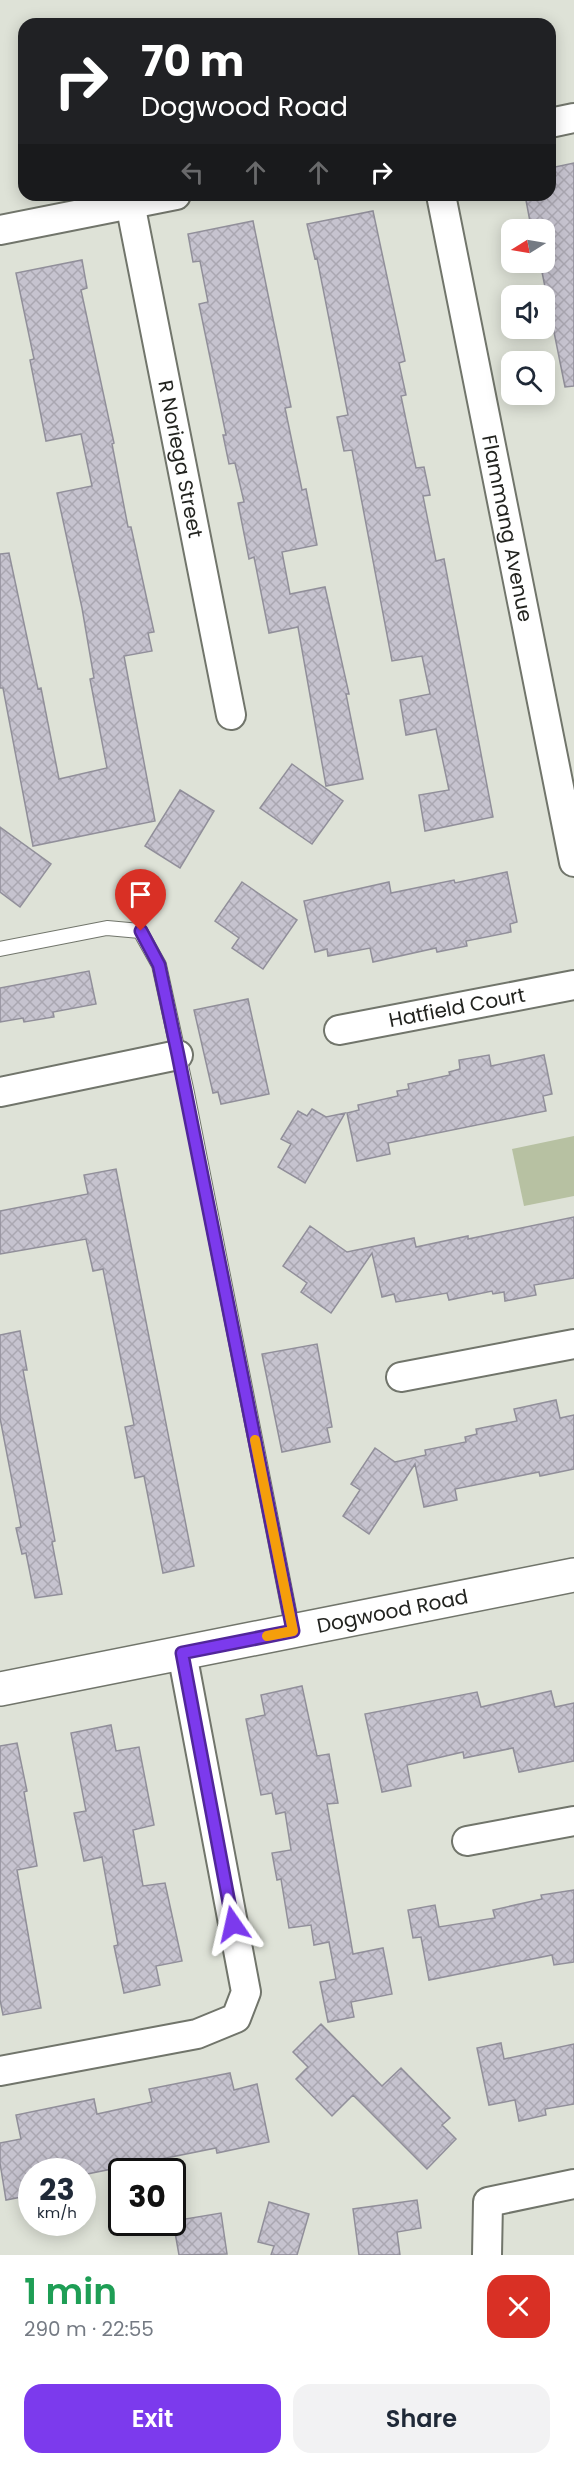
<!DOCTYPE html>
<html lang="en">
<head>
<meta charset="utf-8">
<style>
	body { margin:0; font-family:Poppins,sans-serif; background:#f2f2f3; color:#1f2937; height:100vh; display:flex; flex-direction:column; font-size:22px; white-space:nowrap }
	* { box-sizing:border-box; margin:0 }
	p { font-size:20px; color:#747a83 }
	.icon { flex:none; width:33px; height:33px; fill:none; stroke:currentColor; stroke-width:2; stroke-linecap:round; stroke-linejoin:round }
	.map { position:relative; height:2255px; overflow:hidden }
	.side { display:flex; flex-direction:column; background:#fff; flex:1 }
	.side>* { flex:none }
	.banner { position:absolute; left:18px; top:18px; width:538px; height:183px; border-radius:18px; box-shadow:0 3px 15px #0003; background:#202124; color:#fff; overflow:hidden }
	.needle { width:39px; rotate:259deg }
	.buttons { position:absolute; left:501px; top:219px; display:grid; gap:12px }
	.buttons a { display:grid; place-items:center; width:54px; height:54px; border-radius:12px; background:#fff; box-shadow:0 3px 15px #0003; font-size:30px }
	.speed { position:absolute; left:18px; top:2158px; display:flex; gap:12px; font-size:30px; font-weight:700; text-align:center }
	.speed>* { display:grid; place-content:center; width:78px; height:78px; border-radius:50%; background:#fff; box-shadow:0 3px 15px #0003; line-height:1 }
	.speed small { font-size:15px; font-weight:400 }
	.speed .limit { border:3px solid #111; border-radius:9px; background:#fff; color:#111 }
	.pin { position:absolute; display:grid; place-items:center; width:51px; height:51px; color:#fff; margin:-62px -26px; border-radius:50% 50% 50% 0; rotate:-45deg; box-shadow:0 0 6px #0007 }
	.pin .icon { rotate:45deg }
	.me { position:absolute; width:66px; margin:-33px; rotate:349deg; stroke-linejoin:round; filter:drop-shadow(0 0 4px #0008) }
	.turn { display:flex; align-items:center; gap:21px; height:126px; padding:0 24px; font-size:27px }
	.turn .icon { width:78px; height:78px; stroke-width:2.5 }
	.turn b { display:block; font-size:42px; line-height:51px }
	.lanes { display:flex; align-items:center; height:57px; padding:0 24px; background:#0003; justify-content:center; gap:30px; direction:ltr }
	.lanes .off { opacity:.35 }
	.round { display:grid; place-items:center; flex:none; width:63px; height:63px; border-radius:18px; background:#f2f2f3 }
	.head { display:flex; align-items:center; justify-content:space-between; height:102px; padding:0 24px }
	h1 { font-size:36px; font-weight:600; line-height:45px; color:#1e9e55 }
	.cta { display:flex; gap:12px; margin-top:auto; padding:12px 24px }
	.cta a { flex:1; height:69px; border-radius:18px; background:#7c3aed; color:#fff; font-size:24px; font-weight:600; line-height:69px; text-align:center }
	.cta a+a { background:#f2f2f3; color:#1f2937 }
	.map>svg:first-child { display:block }
	.green { fill:#b7c1a2 }
	.building { fill:url(#building-cross-hatch); stroke:#918f9a; stroke-width:1.5 }
	.lines { fill:none; stroke-linecap:round; stroke-linejoin:round }
	.lane-casing { stroke:#71756b; stroke-width:16 }
	.street-casing { stroke:#71756b; stroke-width:32 }
	.secondary-casing { stroke:#71756b; stroke-width:36 }
	.lane { stroke:#fff; stroke-width:14 }
	.street { stroke:#fff; stroke-width:28 }
	.secondary { stroke:#fff; stroke-width:33 }
	.route-casing { stroke:#51269a; stroke-width:15 }
	.route { stroke:#7c3aed; stroke-width:10 }
	.slow { stroke:#f59e0b; stroke-width:10 }
	.labels { text-anchor:middle; stroke-width:4.5; stroke-linejoin:round; paint-order:stroke }
	.street-label { font-size:20px; fill:#22231f; stroke:#dee2d7 }
</style>
</head>
<body>
<div class="map">
<svg width="574" height="2255" viewBox="0 0 574 2255">
	<defs>
		<pattern id="building-cross-hatch" width="8" height="8" patternUnits="userSpaceOnUse" patternTransform="scale(1.5)"><rect width="8" height="8" fill="#c6c3cf"/><path d="M0 0l8 8M0 8l8-8" fill="none" stroke="#aaa7b1"/></pattern>
	</defs>
	<rect width="100%" height="100%" fill="#dee2d7"/>
	<!-- green -->
	<path class="green" d="M574,1136V1196L524,1206L512,1149Z"/>
	<!-- building -->
	<path class="building" d="M574,163V386L565,387L540,262H544V230H534L531,227L525,195H550V168Z
		M373,211L405,361L399,363L406,395L401,396L416,468L424,467L430,495L423,496L436,561L444,559L493,817L425,831L419,795L449,790L436,729L406,735L400,700L430,694L422,656L392,661L352,450L344,451L337,417L348,415L317,258L315,259L307,224Z
		M253,221L291,407L285,408L302,490L306,489L317,545L282,552L290,594L325,587L349,694H346L363,779L326,786L298,627L269,633L254,557L249,559L238,503L244,502L235,463L229,464L223,435H226L199,304L208,302L200,261L193,262L188,234Z
		M82,260L87,288L81,290L114,443L112,444L128,527H131L154,632L148,633L152,651L124,656L155,821L33,846L3,688H0V554L9,553L38,689L41,688L59,779L107,768L90,679L94,678L82,608L57,493L92,486L81,434L46,441L30,360L34,359L16,273Z
		M292,764L343,801L312,844L260,808Z
		M180,790L214,811L180,868L145,846Z
		M0,827L51,864L20,907L0,892Z
		M507,872L517,922L510,924L511,932L466,941L467,946L437,952L436,948L373,962L370,948L328,956L327,949L315,952L304,901L389,882L391,893L454,880L455,883Z
		M242,882L297,920L263,969L232,948L239,938L215,921Z
		M89,971L96,1004L53,1012L54,1017L24,1022L23,1018L0,1022V988Z
		M248,999L269,1094L221,1104L218,1092L213,1093L194,1010Z
		M489,1055L491,1066L544,1055L552,1094L543,1096L546,1111L388,1143L390,1154L357,1161L347,1113L359,1110L358,1105L398,1096L397,1091L409,1089L408,1084L450,1075L449,1072L460,1069L459,1060Z
		M312,1109L326,1117L345,1113L305,1183L278,1167L291,1144L281,1139L298,1111L307,1116Z
		M116,1169L194,1566L163,1573L144,1476L135,1478L125,1427L134,1425L103,1269L93,1271L86,1239L0,1254V1211L88,1194L84,1175Z
		M574,1217V1278L534,1285L536,1295L505,1301L504,1292L493,1294L492,1291L449,1300L447,1293L396,1302L394,1294L382,1297L372,1253L331,1313L301,1292L307,1283L283,1266L310,1226L347,1252L414,1238L416,1247L468,1236V1239Z
		M20,1331L27,1370H23L55,1541L52,1542L62,1594L35,1598L26,1553L22,1554L16,1528L21,1527L0,1418V1335Z
		M317,1344L332,1427L327,1428L330,1442L282,1452L262,1354Z
		M556,1400L560,1418L574,1415V1469L540,1476L539,1472L455,1489L457,1500L424,1507L415,1464L369,1534L343,1516L360,1490L351,1484L375,1448L395,1462L426,1455L425,1450L466,1442L465,1437L477,1434L476,1429L517,1421L514,1409Z
		M302,1686L317,1756L329,1754L338,1803L327,1804L353,1954L383,1948L392,1994L351,2002L354,2017L328,2022L320,1982L336,1979L329,1942L314,1945L311,1925L289,1928L281,1879L277,1880L272,1853L291,1850L285,1812L276,1814L272,1793L261,1795L246,1719L265,1715L261,1695Z
		M551,1691L555,1707L574,1703V1761L519,1772L513,1748L464,1758L463,1752L407,1765L411,1786L382,1792L365,1714L477,1692L481,1707Z
		M111,1725L116,1751L139,1747L154,1825L133,1830L143,1886L165,1883L182,1961L156,1966L160,1985L124,1993L114,1946L118,1945L102,1857L84,1861L74,1813L86,1811L71,1733Z
		M17,1743L27,1791L24,1792L37,1866L17,1870L41,2008L3,2015L0,2000V1746Z
		M574,1890V1962L554,1965L552,1955L429,1980L421,1937L413,1938L408,1910L435,1905L439,1927L495,1918L493,1910L542,1899L541,1895Z
		M321,2024L382,2086L401,2068L450,2118L442,2125L456,2139L427,2169L353,2095L332,2116L296,2079L308,2067L293,2052Z
		M501,2043L504,2059L574,2044V2104L545,2109L546,2115L519,2121L515,2100L489,2105L477,2048Z
		M230,2073L234,2090L257,2084L269,2142L217,2153L216,2148L82,2175V2172H32V2195L6,2200L0,2163V2143L21,2139L16,2115L94,2099L97,2114L152,2102L149,2089Z
		M417,2200L421,2228L397,2232L400,2255H359L353,2209Z
		M269,2202L309,2214L297,2255H271L274,2246L258,2242Z
		M221,2213L227,2254L179,2255L173,2221Z"/>
	<g class="lines">
		<defs>
			<path id="lane" d="M0,949L107,928L140,931L159,965L187,1093L293,1631"/>
			<g id="street">
				<path d="M550,123L574,118"/>
				<path id="s1" d="M441,195L574,862"/>
				<path id="s2" d="M130,203L231,715"/>
				<path d="M0,230L176,195"/>
				<path id="s3" d="M339,1030L574,985"/>
				<path d="M0,1092L178,1055"/>
				<path d="M401,1377L574,1344"/>
				<path d="M467,1841L574,1821"/>
				<path d="M0,2071L197,2034L236,2018L246,1992L182,1653"/>
				<path d="M487,2255L488,2202L574,2184"/>
			</g>
			<g id="secondary">
				<path id="s4" d="M0,1689L574,1575"/>
			</g>
		</defs>
		<!-- lane casing -->
		<use href="#lane" class="lane-casing"/>
		<!-- street casing -->
		<use href="#street" class="street-casing"/>
		<!-- secondary casing -->
		<use href="#secondary" class="secondary-casing"/>
		<!-- lane -->
		<use href="#lane" class="lane"/>
		<!-- street -->
		<use href="#street" class="street"/>
		<!-- secondary -->
		<use href="#secondary" class="secondary"/>
	</g>
	<g class="lines">
		<defs>
			<path id="route" d="M141,931L159,965L178,1055L293,1631L182,1653L233,1924"/>
		</defs>
		<!-- route casing -->
		<use href="#route" class="route-casing"/>
		<!-- route -->
		<use href="#route" class="route"/>
		<!-- slow -->
		<path class="slow" d="M255,1440L293,1631L267,1636"/>
	</g>
	<g class="labels">
		<!-- street labels -->
		<g class="street-label">
			<text dy="7" stroke="none"><textPath href="#s2" startOffset="261">R Noriega Street</textPath></text>
			<text dy="7" stroke="none"><textPath href="#s1" startOffset="340">Flammang Avenue</textPath></text>
			<text dy="7" stroke="none"><textPath href="#s3" startOffset="120">Hatfield Court</textPath></text>
			<text dy="7" stroke="none"><textPath href="#s4" startOffset="400">Dogwood Road</textPath></text>
		</g>
	</g>
</svg>
<div class="buttons">
<a><svg class="needle" viewBox="-14 -14 28 28"><path d="M0-13l5 13h-10z" fill="#e53935"/><path d="M0 13l5-13h-10z" fill="#747a83"/></svg></a>
<a><svg class="icon" aria-label="sound" viewBox="0 0 24 24"><path d="M4 9h4l5-4v14l-5-4H4zM17 9q2 3 0 6"/></svg></a>
<a><svg class="icon" aria-label="search" viewBox="0 0 24 24"><circle cx="10" cy="10" r="6"/><path d="M15 15l6 6"/></svg></a>
</div>
<div class="speed"><div>23<small>km/h</small></div><div class="limit">30</div></div>
<div class="pin" style="left:141px;top:931px;background:#d93025"><svg class="icon" aria-label="arrive" viewBox="0 0 24 24"><path d="M6 21V4h12l-3 4 3 4H6"/></svg></div>
<svg class="me" style="left:233px;top:1924px" viewBox="-20 -20 40 40"><path d="M0-17L14 15 0 8-14 15z" fill="#7c3aed" stroke="#fff" stroke-width="4"/></svg>
<div class="banner">
<div class="turn"><svg class="icon" aria-label="right" viewBox="0 0 24 24"><path d="M7 20v-9h11M14 6l5 5-5 5"/></svg><div><b>70 m</b>Dogwood Road</div></div>
<div class="lanes"><svg class="icon off" aria-label="left" viewBox="0 0 24 24"><path d="M17 20v-9H6M10 6l-5 5 5 5"/></svg><svg class="icon off" aria-label="ahead" viewBox="0 0 24 24"><path d="M12 20V5M6 11l6-6 6 6"/></svg><svg class="icon off" aria-label="ahead" viewBox="0 0 24 24"><path d="M12 20V5M6 11l6-6 6 6"/></svg><svg class="icon" aria-label="right" viewBox="0 0 24 24"><path d="M7 20v-9h11M14 6l5 5-5 5"/></svg></div>
</div>
</div>
<section class="side">
<div class="head"><div><h1>1 min</h1><p>290 m · 22:55</p></div><a class="round" style="background:#d93025;color:#fff"><svg class="icon" aria-label="close" viewBox="0 0 24 24"><path d="M6 6l12 12M18 6L6 18"/></svg></a></div>
<div class="cta"><a>Exit</a><a>Share</a></div>
</section>
</body>
</html>
